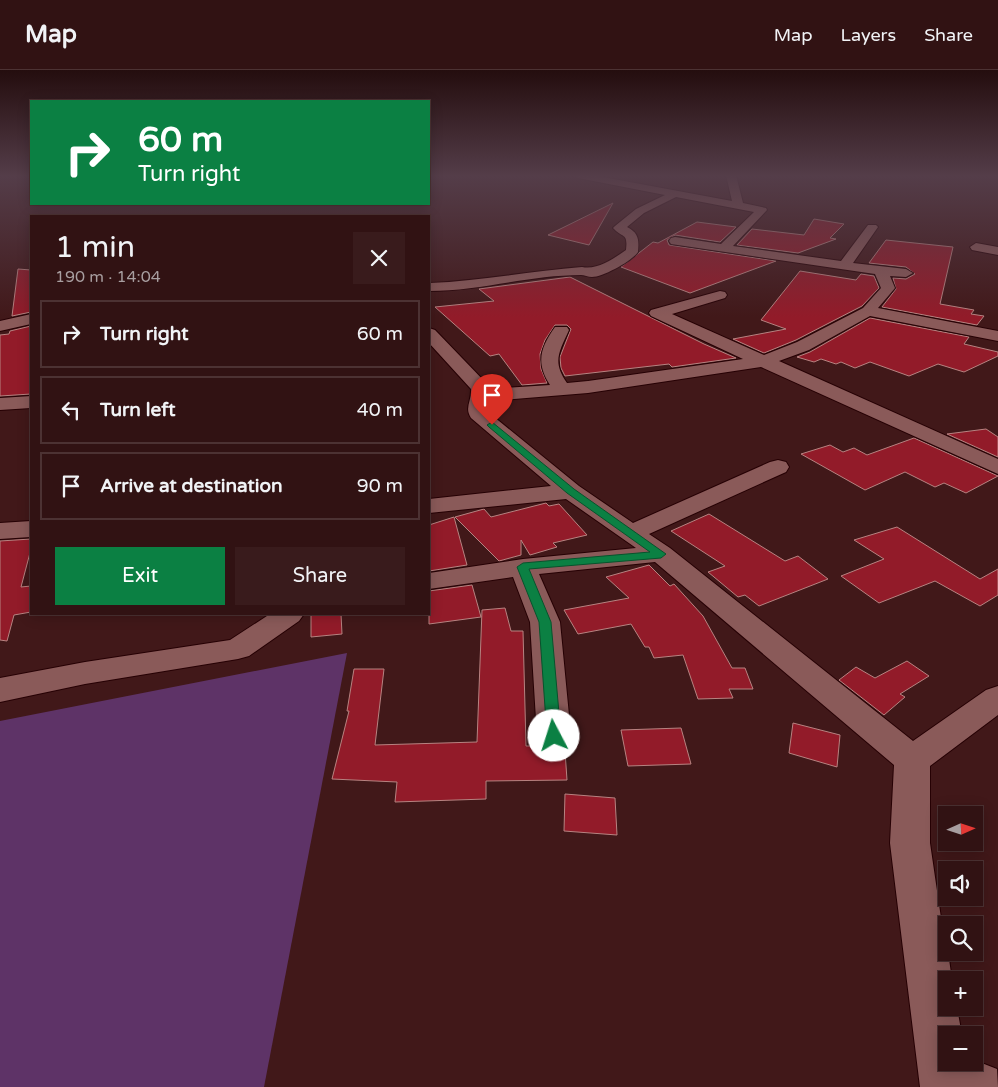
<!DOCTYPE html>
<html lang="en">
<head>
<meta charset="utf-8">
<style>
	body { margin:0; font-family:"Varela Round",sans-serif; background:#391b1c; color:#f1f3f6; height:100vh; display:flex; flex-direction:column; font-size:19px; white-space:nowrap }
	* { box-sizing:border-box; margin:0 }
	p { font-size:16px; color:#a89ea0 }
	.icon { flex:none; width:28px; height:28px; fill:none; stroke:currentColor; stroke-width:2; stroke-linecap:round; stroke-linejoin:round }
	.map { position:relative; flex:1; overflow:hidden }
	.panel { position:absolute; left:30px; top:145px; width:400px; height:400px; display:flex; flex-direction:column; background:#311213; border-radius:0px; box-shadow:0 2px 12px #0003,0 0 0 1px #4c3233 }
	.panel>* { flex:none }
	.guide { position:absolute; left:30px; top:30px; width:400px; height:105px; border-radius:0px; box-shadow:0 2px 12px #0003,0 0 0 1px #4c3233; background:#0b8043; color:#fff; overflow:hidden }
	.needle { width:32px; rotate:87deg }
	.tools { position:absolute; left:938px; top:736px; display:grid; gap:10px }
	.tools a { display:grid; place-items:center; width:45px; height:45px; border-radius:0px; background:#311213; box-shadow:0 2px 12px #0003,0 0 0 1px #4c3233; font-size:25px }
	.pin { position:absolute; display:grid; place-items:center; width:42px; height:42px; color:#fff; margin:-51px -21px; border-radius:50% 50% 50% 0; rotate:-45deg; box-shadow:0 0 5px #0007 }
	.pin .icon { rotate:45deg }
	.me { position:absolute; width:55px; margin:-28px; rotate:355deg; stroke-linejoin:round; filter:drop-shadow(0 0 4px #0008) }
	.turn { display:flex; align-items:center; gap:18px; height:105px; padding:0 25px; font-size:22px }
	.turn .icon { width:65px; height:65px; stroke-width:2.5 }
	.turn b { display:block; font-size:35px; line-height:42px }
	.round { display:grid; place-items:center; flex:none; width:52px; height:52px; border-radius:0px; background:#391b1c }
	.headline { display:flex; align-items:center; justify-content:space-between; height:85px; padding:0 25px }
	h1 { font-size:30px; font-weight:600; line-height:38px }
	.button { display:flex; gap:10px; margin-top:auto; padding:10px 25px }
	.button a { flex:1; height:58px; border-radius:0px; background:#0b8043; color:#fff; font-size:20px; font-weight:600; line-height:58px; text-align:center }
	.button a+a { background:#391b1c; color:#f1f3f6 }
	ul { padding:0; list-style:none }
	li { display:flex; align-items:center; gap:15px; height:68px; margin:0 10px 8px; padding:0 15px; border:2px solid #4c3233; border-radius:0px }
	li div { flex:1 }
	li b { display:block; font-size:19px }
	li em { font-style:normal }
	header { display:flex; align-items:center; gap:30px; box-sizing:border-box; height:70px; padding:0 25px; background:#311213; border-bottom:1px solid #4c3233 }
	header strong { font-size:24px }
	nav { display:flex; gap:28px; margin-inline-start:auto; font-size:18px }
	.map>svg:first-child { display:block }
	.green { fill:#5e3367 }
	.building { fill:#921b29; stroke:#b78381 }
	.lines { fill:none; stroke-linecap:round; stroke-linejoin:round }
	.minor-casing { stroke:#260104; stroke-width:2 }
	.minor { fill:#8a5a59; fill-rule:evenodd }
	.route { fill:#0b8043; stroke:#07532c }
</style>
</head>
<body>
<header>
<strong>Map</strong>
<nav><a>Map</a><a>Layers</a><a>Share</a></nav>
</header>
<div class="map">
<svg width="998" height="1017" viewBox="0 0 998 1017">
	<rect width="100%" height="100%" fill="#411819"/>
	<!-- green -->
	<path class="green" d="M347,583L264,1017H0V651Z"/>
	<!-- building -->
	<path class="building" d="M613,133L589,175L548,165Z
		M814,149L844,154L830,168L836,169L798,183L737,175L752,159L804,165Z
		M697,152L736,157L720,172L675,165L667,170L669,175L776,191L690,223L621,197L653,172L658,173Z
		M886,170L953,177L940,234L974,240L971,244L984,246L977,255L882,237L896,219L893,208L906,209L915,204L906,197L869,193Z
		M18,199L31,200V242L12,246Z
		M800,201L856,210L861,204L874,206L879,218L862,236L796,270L764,283L733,269L786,259L761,250Z
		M570,207L704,274L736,288L672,297L669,294L565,306L561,298L560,287L571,259L567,255H555L545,270L540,284L541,299L547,313L522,315L499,284L490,286L435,237L494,231L479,219Z
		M870,248L969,267L964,274L998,282V286L964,302L938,294L909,306L870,292L855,298L841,292L836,294L821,289L814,292L797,287L810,282Z
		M31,256V324L0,326V265L9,264L10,261Z
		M986,359L998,367V387L947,364Z
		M914,368L998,406L966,423L944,413L935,417L905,402L865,420L801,384L830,375L843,382L854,378L867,385Z
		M546,433L549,436L559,434L587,465L553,473L557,477L530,485L521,470V485L499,491L455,447L484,439L491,447Z
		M709,444L785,491L798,486L828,509L759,536L745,525L738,527L708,502L725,496L671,461Z
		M454,447L467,495L429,501V455Z
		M897,457L980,509L998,499V525L980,536L935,511L879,533L841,506L884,489L854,470Z
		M31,469V479L21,517L31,516V542L14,545L7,571L0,570V471Z
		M649,495L670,516L674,514L703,546L732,598H745L753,619H729L733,628L698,629L683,585L654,588L649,577H645L631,554L578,564L564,540L629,528L606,507Z
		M472,515L481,547L429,554V521Z
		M505,538L511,561H523L526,676H540L546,678V681H565L567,710L486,711V729L395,732L397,712L332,709L349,641H347L354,599H384L375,675L477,672L482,540Z
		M311,544H341L342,564L311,567Z
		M907,591L929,606L900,624L905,627L884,645L839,610L856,597L875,608Z
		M793,653L840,665L837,697L789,683Z
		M681,658L691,694L628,696L621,660Z
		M565,724L615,728L617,765L564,761Z"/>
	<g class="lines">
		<defs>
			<path id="minor" d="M573,105H592L732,131L726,105H736L743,133L766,138L767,140L733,176L841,191L868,155H876L878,157L853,193L906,199L913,203L906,207L890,206L895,218L878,238L998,261V271L870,246L809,280L779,291L998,389V404L761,297L588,323L488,331V342L579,416L633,453L770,392L778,390L786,392L789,397L786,402L649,464L670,478L913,671L986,620L998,616V645L930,696V773L946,882H948L952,910H946V938H957L962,965H946V992H974V990L997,999L998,1017H920L890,773L894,695L655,492L539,504L560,552L571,666L566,675L554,679L542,675L537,666L530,552L513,507L429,519V503L523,489L636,478L566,429L429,443V429L551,416L471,348C464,338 472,330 471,319L429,273V258L435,260L487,314L490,319L550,315C535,292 541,277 555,257H567L569,260C559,282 552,292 567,313L588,311L743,289L651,246L649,243L651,240L720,221L725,222L727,225L725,228L672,244L764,285L797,272L863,238L881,218L875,204L671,174L669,171L671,168L675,167L721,174L754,142L676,127L644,143L627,157C639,163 639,170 638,182C632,191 603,207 592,207C588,207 584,205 581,205C530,205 480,221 429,221V213C480,211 531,201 582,197C598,200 613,189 626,180C628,162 623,169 613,158L615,156L636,139L665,125L578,108Z
				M976,173L998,177V185L972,180L970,177Z
				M31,244V254L0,261V251Z
				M31,326V338L0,340V328Z
				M31,451V467L0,469V453Z
				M270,544H304L299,551L249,586L238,589L85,614L0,632V608L85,592L230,570Z"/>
		</defs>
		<!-- minor casing -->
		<use href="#minor" class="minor-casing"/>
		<!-- minor -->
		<use href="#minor" class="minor"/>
	</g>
	<!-- sky -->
	<linearGradient id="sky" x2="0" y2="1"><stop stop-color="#240d0e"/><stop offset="0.43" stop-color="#543d49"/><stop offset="1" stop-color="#543d49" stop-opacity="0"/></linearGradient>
	<rect width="998" height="247" fill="url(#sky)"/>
	<!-- route -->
	<path class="route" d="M492,352L574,419L666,484L661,488L529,499L551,552L561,666L559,670L554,671L549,670L547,666L539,552L517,497L523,493L650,482L567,423L489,357L487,355Z"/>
</svg>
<div class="tools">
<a><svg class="needle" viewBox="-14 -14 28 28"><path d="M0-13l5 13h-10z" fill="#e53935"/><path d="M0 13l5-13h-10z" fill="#a89ea0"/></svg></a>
<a><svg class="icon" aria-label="sound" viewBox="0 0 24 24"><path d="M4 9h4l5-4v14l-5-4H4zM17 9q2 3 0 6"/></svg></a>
<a><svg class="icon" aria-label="search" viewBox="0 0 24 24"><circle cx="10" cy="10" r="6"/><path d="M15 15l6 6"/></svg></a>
<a>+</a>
<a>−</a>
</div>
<div class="pin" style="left:492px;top:355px;background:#d93025"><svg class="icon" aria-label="arrive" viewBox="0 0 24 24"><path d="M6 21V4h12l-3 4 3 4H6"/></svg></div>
<svg class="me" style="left:554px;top:666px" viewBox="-20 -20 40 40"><circle r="19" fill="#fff"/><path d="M0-13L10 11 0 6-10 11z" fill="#0b8043"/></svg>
<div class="guide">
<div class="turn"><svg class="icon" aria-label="right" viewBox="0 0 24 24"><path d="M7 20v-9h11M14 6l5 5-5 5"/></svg><div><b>60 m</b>Turn right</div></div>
</div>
<section class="panel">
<div class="headline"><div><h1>1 min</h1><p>190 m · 14:04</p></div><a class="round"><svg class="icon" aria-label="close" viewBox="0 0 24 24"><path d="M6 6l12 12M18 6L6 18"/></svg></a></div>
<ul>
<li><svg class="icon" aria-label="right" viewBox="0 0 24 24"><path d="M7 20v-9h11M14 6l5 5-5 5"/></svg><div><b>Turn right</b></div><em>60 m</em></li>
<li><svg class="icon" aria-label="left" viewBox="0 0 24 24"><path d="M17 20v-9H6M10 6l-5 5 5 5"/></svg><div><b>Turn left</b></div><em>40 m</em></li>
<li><svg class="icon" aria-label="arrive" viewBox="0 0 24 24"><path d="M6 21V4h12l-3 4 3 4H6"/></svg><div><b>Arrive at destination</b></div><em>90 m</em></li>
</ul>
<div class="button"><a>Exit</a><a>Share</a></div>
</section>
</div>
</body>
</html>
